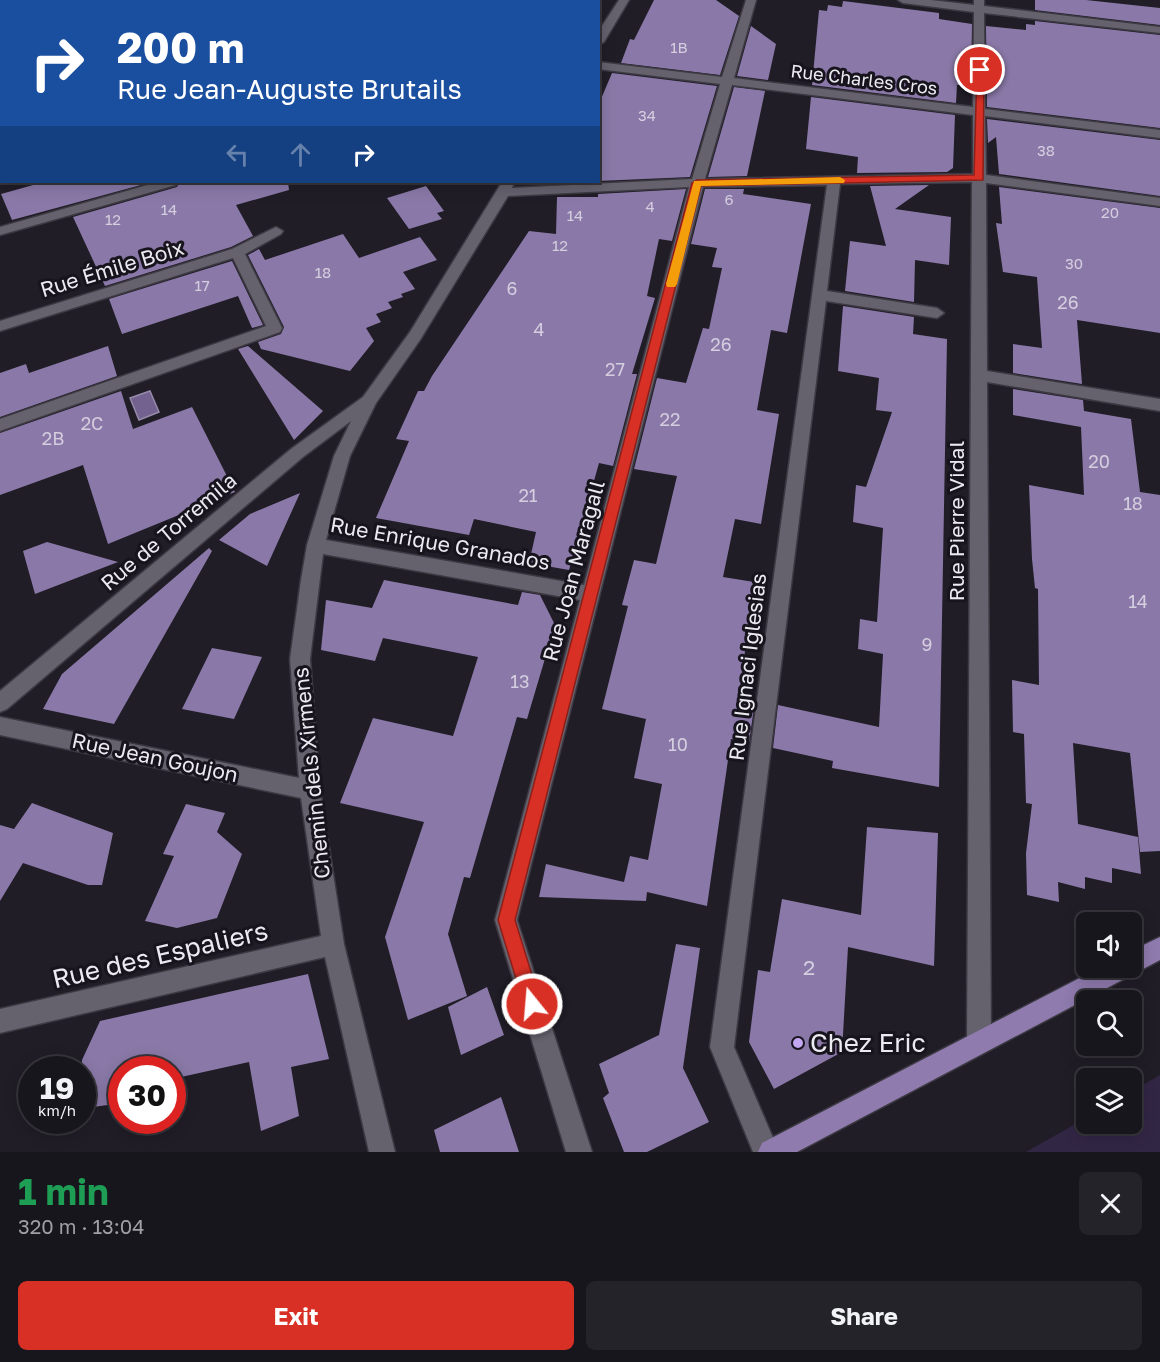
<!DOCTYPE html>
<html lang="en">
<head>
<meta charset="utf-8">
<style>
	body { margin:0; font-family:"Golos Text",sans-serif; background:#25232a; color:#f1f3f6; height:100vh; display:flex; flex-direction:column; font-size:22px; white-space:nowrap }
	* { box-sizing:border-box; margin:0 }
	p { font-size:20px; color:#9f9fa4 }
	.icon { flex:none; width:33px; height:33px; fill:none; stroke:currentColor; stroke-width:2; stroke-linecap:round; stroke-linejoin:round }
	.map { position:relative; height:1152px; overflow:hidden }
	.sheet { display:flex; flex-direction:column; background:#18161d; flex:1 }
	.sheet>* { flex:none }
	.top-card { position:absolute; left:0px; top:0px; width:600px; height:183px; box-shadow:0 3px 15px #0003,0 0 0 2px #36353b; background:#1a4fa0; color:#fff; overflow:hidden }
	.fabs { position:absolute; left:1076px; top:912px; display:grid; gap:12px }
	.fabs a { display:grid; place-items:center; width:66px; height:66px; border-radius:9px; background:#18161d; box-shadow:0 3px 15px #0003,0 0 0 2px #36353b; font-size:30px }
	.speed { position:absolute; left:18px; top:1056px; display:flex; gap:12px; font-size:30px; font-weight:700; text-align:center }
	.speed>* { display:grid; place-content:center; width:78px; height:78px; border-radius:50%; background:#18161d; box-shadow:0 3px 15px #0003,0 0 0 2px #36353b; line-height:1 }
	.speed small { font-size:15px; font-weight:400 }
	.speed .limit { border:9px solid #d22; background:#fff; color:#111 }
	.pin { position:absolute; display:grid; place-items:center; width:51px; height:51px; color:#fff; margin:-26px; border:3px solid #fff; border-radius:50%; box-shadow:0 2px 6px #0007 }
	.me { position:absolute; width:66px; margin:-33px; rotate:343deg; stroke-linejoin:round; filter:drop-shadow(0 0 4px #0008) }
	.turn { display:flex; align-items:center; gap:21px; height:126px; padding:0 18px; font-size:27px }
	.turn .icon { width:78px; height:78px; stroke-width:2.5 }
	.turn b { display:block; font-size:42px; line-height:51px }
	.lanes { display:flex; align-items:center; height:57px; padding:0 18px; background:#0003; justify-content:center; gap:30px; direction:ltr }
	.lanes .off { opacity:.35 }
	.round { display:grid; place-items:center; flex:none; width:63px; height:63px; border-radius:9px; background:#25232a }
	.head { display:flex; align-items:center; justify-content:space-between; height:102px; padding:0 18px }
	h1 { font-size:36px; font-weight:700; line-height:45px; color:#1e9e55 }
	.cta { display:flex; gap:12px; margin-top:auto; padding:12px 18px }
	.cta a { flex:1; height:69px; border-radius:9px; background:#d93025; color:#fff; font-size:24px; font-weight:700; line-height:69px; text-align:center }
	.cta a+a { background:#25232a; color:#f1f3f6 }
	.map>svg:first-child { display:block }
	.green { fill:#322645 }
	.water { fill:#73628f; stroke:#978bac; stroke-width:1.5 }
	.building { fill:#8a79a8 }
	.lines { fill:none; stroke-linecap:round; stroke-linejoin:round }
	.minor-casing { stroke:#3c3942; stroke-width:3 }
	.major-casing { stroke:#3c3942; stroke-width:3 }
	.minor { fill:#65616d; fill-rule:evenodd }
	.major { fill:#8f7bae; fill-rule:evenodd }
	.route { fill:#d93025; stroke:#8d1f18; stroke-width:1.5 }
	.slow { fill:#f59e0b }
	.poi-dot { fill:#c3a7f2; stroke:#17141d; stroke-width:2 }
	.labels { text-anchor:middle; stroke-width:6; stroke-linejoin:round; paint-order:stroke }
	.far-number-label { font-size:15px; fill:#d4cedf }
	.far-street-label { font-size:18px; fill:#eceaf1; stroke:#17141d }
	.number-label { font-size:18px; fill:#d4cedf }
	.street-label { font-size:21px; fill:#eceaf1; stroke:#17141d }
	.near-number-label { font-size:21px; fill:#d4cedf }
	.near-street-label { font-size:26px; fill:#eceaf1; stroke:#17141d }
	.near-poi-label { font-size:26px; fill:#eceaf1; stroke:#17141d; text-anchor:start }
</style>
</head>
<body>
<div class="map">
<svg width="1160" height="1152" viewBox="0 0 1160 1152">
	<rect width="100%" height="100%" fill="#201d27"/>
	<!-- green -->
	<path class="green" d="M1160,1075V1152H1026L1086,1118V1124H1131V1092Z"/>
	<!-- water -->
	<path class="water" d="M150,391L159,412L139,420L130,398Z"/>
	<!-- building -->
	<path class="building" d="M654,0H716L739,16L720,75L621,63L630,39L634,40Z
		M1035,0H1086L1160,8V25L1035,10Z
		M843,1L939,13V19L972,24L971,84L957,85L956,103L812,85L819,10L827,11L828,5L842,7Z
		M1035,21L1160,35V128L987,107L986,26L1026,30V24L1035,25Z
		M751,26L776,44L768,80L737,76Z
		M612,73L717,86L690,177L598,181V106Z
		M734,87L765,91L747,176L708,177Z
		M811,97L955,115L953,168L947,172L857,173L858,157L806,149Z
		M987,119L1160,140V196L999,174L996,137L988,143Z
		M44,182H152L12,220L1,194Z
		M180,182H288L289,190L236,205L253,236L231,247L105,286L73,217L177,187Z
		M929,185L895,209L951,217L949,265L915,260L914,302L845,291L850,241L886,246L870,186Z
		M426,186L444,211L437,213L442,219L409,229L387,198Z
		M999,187L1160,208V333L1077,320L1082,384L1013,373V344L1042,348L1037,277L1003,272L996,223L1002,224Z
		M686,189L672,241L659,239L647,296L655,298L632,374H637L613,466L599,463L569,570L529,563L536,532L474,519L469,535L376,518L409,441L396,439L418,391H424L432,376L529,231L556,234L557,197H598V194Z
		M705,189H744L743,194L811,204L787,333L771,330L757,410L779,414L761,524L735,519L723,577L754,582L739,697L755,700L749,743L731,739L707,906L647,892L646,901L539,897L546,864L624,882L630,856L648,860L662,784L634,778L646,719L602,709L628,606L622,605L634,560L656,564L677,476L634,469L657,378L686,383L703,328L709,329L722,268L712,267L717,248L691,244Z
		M343,234L359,258L420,237L437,260L403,272L415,289L401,294L403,297L388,302L392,308L376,314L381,322L366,328L374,341L350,371L261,349L258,342L281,334L284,327L248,255L259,249L265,260Z
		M232,261L263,325L252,328L238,296L122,334L109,299Z
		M843,306L914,317L913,334L947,339L939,787L832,768L833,761L773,748L778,705L879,727L883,654L858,649L860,619L877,622L883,528L853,522L856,485L866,487L892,412L876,410L879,378L838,371Z
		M108,346L117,376L0,417V373L26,364L29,373Z
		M248,346L323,411L294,440L238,349Z
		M1013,389L1083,400L1084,411L1131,419L1140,492L1160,495V851L1140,852L1130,753L1073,743L1078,824L1138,837L1141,874L1112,868V883L1085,877V889L1058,882L1059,902L1027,895L1026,853L1032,804L1026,803L1024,734L1013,732L1012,680L1039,685L1038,589L1035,588L1032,559L1029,485L1084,495L1081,427L1013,415Z
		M121,391L133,429L192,407L235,492L108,544L83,465L0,495V433Z
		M300,493L267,566L219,540L250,514Z
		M47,542L118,562L35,594L23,551Z
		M209,548L212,551L114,724L43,709L62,674Z
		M384,580L518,605L522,592L540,595L555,625L527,719L517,717L470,878L464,877L448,934L467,996L408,1020L385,937L424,822L340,803L373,718L453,736L478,657L383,638L375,661L321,650L326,600L372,608Z
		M212,648L262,657L234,719L182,709Z
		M32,803L113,833L102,885H88L23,863L0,901V825L14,829Z
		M186,804L225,813L217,832L242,854L217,918L177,928L145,921L174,856L163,854Z
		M867,827L938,833L934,966L848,947L842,1052L774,1089L749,1042L758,970L770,972L782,899L861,915Z
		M676,944L700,948L683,1068L709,1122L647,1152H624L603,1098L609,1093L599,1064L659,1035Z
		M308,974L329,1059L291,1067L299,1116L261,1131L249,1062L172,1079V1070H122V1103L86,1108L87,1098H82V1060L100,1021Z
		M487,987L504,1035L461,1055L448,1007Z
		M501,1097L519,1152H440L434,1130Z"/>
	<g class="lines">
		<defs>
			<path id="minor" d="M133,0H144L132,2Z
				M221,0H231L232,2H221Z
				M619,0H629L604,42L598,45V32Z
				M746,0H756L734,78L973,107L974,12L903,3L898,0H931L974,5V0H984V6L1160,27V33L984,13L985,109L1160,130V138L985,116L986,175L1160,198V206L986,183L987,371L1160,399V411L987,382L991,1042L987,1050L979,1054L971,1050L967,1042L972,182L840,184L827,291L937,308L944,313L937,318L826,301L734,1047L779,1152H753L710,1047L827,185L703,187L517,920L592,1152H566L495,920L580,600L323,554L310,659L320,790L344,944L395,1152H369L325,957L0,1033V1009L321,936L301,798L0,735V717L299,778L290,659L301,580L307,545L334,456L351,421L303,457L7,709L0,712V691L291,449L363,397L410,332L502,182H514L512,188L692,179L720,84L598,69V62L722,77ZM732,85L973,115V174L705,179ZM689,187L584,585L326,540L350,456L376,403L420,340L508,196Z
				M0,63H2V69H0Z
				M0,149H2V157H0Z
				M158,182H178L176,185L0,235V227Z
				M276,227L283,231L281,234L245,254L282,328L280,332L0,431V419L266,326L233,258L0,331V321L232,249Z"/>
			<path id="major" d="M1160,937V960L797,1152H758L762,1143L1099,968H1131V951Z"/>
		</defs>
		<!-- minor casing -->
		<use href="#minor" class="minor-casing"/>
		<!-- major casing -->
		<use href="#major" class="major-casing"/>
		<!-- minor -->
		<use href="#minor" class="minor"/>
		<!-- major -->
		<use href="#major" class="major"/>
	</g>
	<!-- route -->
	<path class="route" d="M977,68L984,70L983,180L701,186L515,920L541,1004L539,1011L532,1013L526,1011L498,920L692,183L697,180L974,175Z"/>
	<!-- slow -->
	<path class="slow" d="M840,177L845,180L844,183L701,186L677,284L675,287H667L666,284L694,181Z"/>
	<!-- markers -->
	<circle class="poi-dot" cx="798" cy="1043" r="6"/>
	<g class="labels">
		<!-- far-number labels -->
		<g class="far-number-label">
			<text x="679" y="53">1B</text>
			<text x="647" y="121">34</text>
			<text x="1046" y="156">38</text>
			<text x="729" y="205">6</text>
			<text x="650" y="212">4</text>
			<text x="169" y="215">14</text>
			<text x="1110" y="218">20</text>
			<text x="575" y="221">14</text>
			<text x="113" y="225">12</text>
			<text x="560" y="251">12</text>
			<text x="1074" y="269">30</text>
			<text x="323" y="278">18</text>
			<text x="202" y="291">17</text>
		</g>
		<!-- far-street labels -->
		<g class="far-street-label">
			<text transform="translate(864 80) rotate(7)" y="6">Rue Charles Cros</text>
		</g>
		<!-- number labels -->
		<g class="number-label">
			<text x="512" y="295">6</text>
			<text x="1068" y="309">26</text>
			<text x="539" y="336">4</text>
			<text x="721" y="351">26</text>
			<text x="615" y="376">27</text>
			<text x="670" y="426">22</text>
			<text x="92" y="430">2C</text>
			<text x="53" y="445">2B</text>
			<text x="1099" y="468">20</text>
			<text x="528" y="502">21</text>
			<text x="1133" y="510">18</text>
			<text x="1138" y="608">14</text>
			<text x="927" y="651">9</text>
			<text x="520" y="688">13</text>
			<text x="678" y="751">10</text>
		</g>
		<!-- street labels -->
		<g class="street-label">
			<text transform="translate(112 269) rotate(-17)" y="7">Rue Émile Boix</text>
			<text transform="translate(957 521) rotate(-90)" y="7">Rue Pierre Vidal</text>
			<text transform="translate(169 532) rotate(-40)" y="7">Rue de Torremila</text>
			<text transform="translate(440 544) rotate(10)" y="7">Rue Enrique Granados</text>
			<text transform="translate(574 571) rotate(-75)" y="7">Rue Joan Maragall</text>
			<text transform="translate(748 667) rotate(-83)" y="7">Rue Ignaci Iglesias</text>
			<text transform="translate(155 758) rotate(12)" y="7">Rue Jean Goujon</text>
			<text transform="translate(312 773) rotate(-96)" y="7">Chemin dels Xirmens</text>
		</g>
		<!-- near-number labels -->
		<g class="near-number-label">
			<text x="809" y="975">2</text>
		</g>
		<!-- near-street labels -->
		<g class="near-street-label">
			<text transform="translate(160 955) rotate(-13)" y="9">Rue des Espaliers</text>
		</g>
		<!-- near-poi labels -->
		<g class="near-poi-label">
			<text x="810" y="1052">Chez Eric</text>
		</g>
	</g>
</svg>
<div class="fabs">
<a><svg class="icon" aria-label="sound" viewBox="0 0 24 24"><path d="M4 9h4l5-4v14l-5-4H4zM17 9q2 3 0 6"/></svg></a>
<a><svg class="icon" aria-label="search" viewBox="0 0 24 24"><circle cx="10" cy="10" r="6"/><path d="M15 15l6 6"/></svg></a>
<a><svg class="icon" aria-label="layers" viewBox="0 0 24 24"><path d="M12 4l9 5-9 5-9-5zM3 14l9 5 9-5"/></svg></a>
</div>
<div class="speed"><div>19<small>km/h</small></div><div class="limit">30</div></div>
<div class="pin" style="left:980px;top:70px;background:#d93025"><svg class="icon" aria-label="arrive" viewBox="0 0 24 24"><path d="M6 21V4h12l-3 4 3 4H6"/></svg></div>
<svg class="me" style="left:532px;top:1004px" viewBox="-20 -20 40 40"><circle r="17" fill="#d93025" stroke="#fff" stroke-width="3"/><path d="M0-11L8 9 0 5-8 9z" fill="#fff"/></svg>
<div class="top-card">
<div class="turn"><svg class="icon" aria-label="right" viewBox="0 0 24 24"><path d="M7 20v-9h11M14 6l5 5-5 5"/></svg><div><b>200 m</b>Rue Jean-Auguste Brutails</div></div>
<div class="lanes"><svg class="icon off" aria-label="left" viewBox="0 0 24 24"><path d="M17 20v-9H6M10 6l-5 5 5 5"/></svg><svg class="icon off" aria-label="ahead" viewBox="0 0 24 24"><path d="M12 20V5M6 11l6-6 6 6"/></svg><svg class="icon" aria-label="right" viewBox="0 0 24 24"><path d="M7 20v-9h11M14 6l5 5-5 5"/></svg></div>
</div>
</div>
<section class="sheet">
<div class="head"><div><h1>1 min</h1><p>320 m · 13:04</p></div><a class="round"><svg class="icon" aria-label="close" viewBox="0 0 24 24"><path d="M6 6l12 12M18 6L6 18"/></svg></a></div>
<div class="cta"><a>Exit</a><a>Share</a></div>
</section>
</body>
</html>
